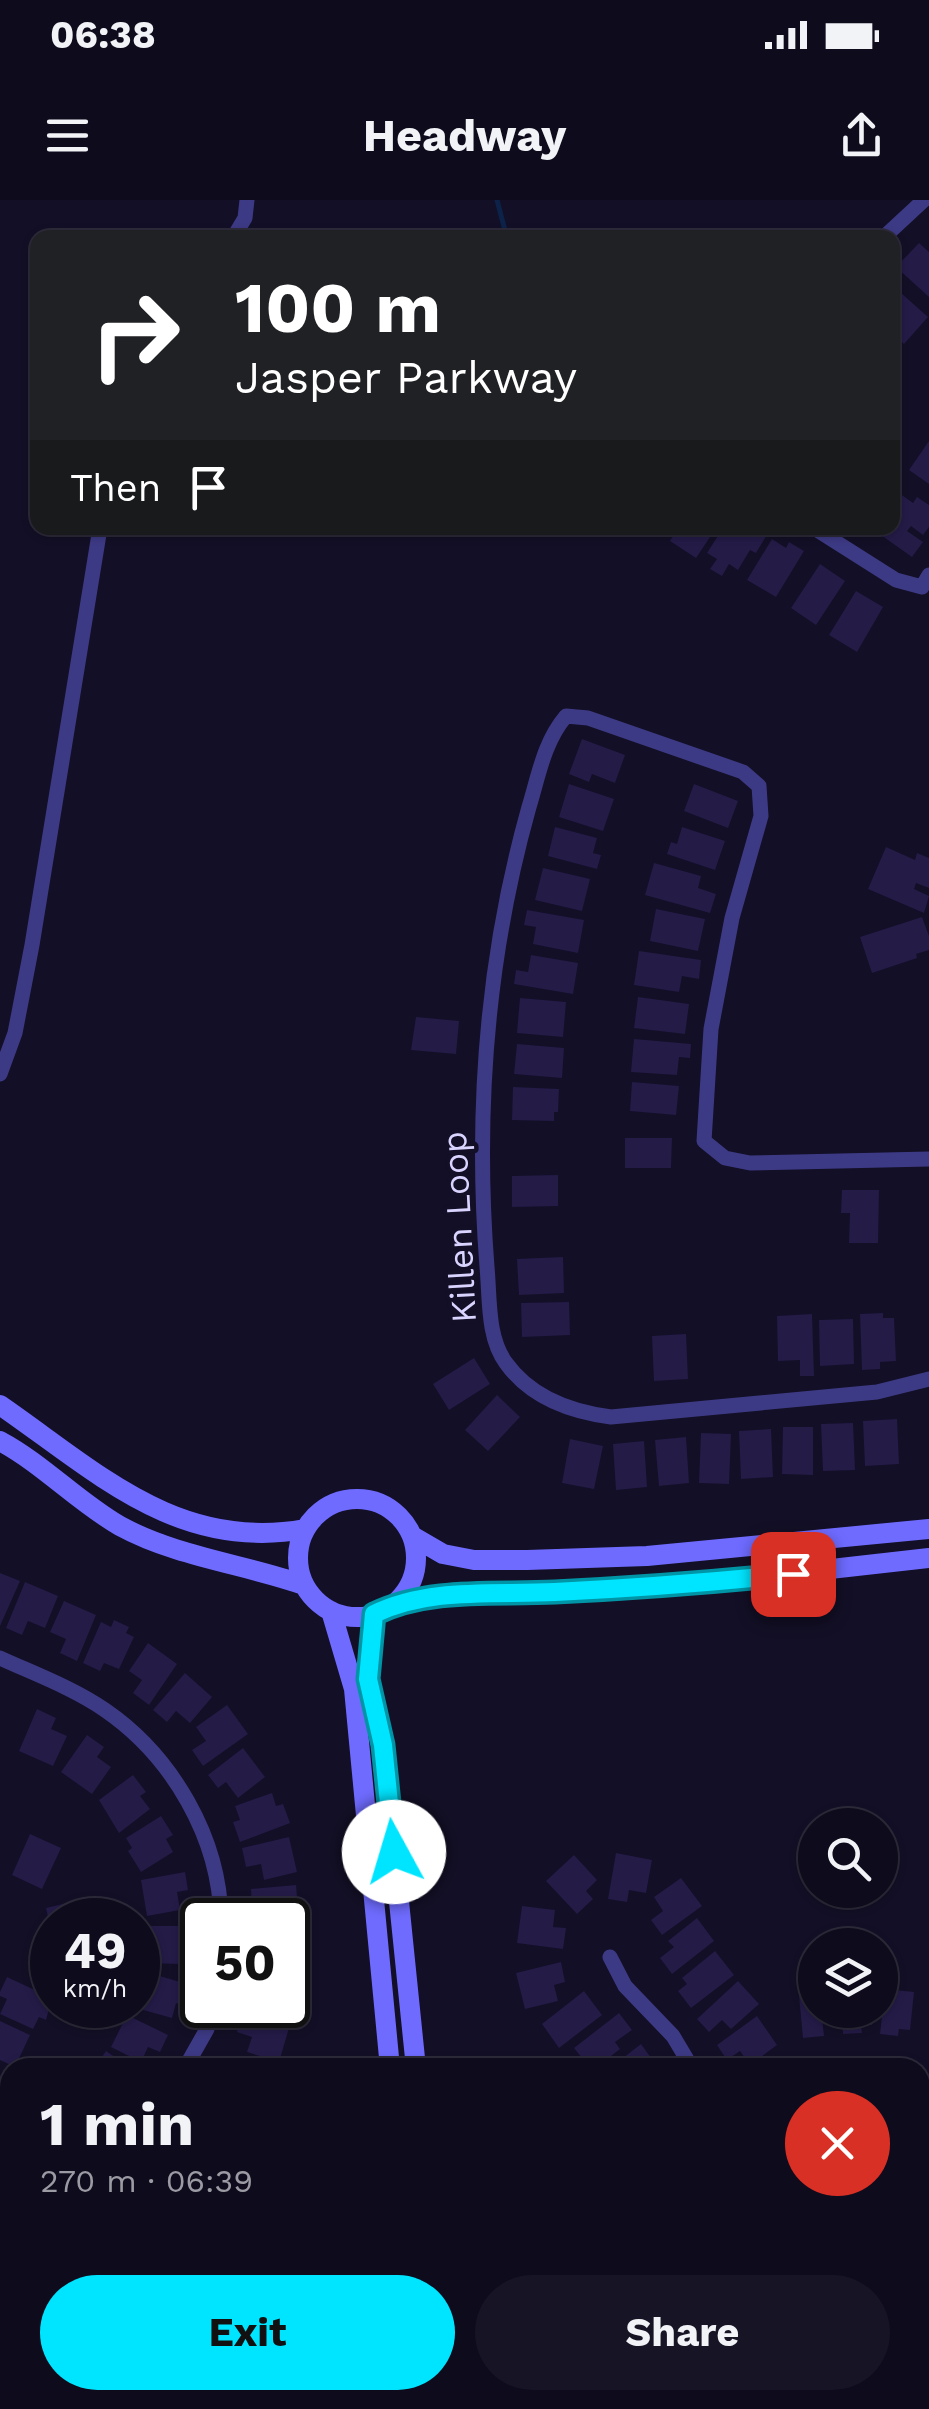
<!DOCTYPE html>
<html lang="en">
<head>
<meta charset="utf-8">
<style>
	body { margin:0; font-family:"Work Sans",sans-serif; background:#171425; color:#f1f3f6; height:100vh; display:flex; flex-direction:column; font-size:38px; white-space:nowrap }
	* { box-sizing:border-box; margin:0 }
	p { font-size:32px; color:#9b9ba3 }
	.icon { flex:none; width:55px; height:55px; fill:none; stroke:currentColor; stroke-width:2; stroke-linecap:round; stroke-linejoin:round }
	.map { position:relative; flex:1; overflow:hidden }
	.side { position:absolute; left:0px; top:1858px; width:930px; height:352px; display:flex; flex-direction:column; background:#0e0b1c; border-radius:30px 30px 0 0; box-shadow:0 2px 8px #0004,0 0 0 2px #2e2b3b }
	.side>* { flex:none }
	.banner { position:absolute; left:30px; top:30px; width:870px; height:305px; border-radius:20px; box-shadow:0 2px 8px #0004,0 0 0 2px #2e2b3b; background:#202124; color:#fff; overflow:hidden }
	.tools { position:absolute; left:798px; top:1608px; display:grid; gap:20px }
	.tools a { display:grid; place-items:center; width:100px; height:100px; border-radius:50%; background:#0e0b1c; box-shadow:0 2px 8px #0004,0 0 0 2px #2e2b3b; font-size:50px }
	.speed { position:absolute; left:30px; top:1698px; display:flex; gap:20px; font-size:50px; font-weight:700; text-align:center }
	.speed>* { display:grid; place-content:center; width:130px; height:130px; border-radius:50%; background:#0e0b1c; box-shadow:0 2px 8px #0004,0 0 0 2px #2e2b3b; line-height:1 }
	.speed small { font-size:25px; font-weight:400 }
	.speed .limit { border:5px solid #111; border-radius:15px; background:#fff; color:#111 }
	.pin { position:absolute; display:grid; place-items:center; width:85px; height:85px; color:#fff; margin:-42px; border-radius:20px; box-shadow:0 5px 15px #0006 }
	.me { position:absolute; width:110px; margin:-55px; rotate:354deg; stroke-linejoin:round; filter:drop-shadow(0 0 8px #0008) }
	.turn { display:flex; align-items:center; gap:35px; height:210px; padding:0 40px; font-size:45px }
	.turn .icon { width:130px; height:130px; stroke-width:2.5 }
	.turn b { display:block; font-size:70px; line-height:85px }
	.then { display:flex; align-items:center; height:95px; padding:0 40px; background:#0003; gap:20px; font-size:38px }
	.round { display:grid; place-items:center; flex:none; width:105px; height:105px; border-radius:52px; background:#171425 }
	.head { display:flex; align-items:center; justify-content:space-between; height:170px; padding:0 40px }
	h1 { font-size:60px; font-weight:700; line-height:75px }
	.action { display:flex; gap:20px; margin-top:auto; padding:20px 40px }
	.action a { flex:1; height:115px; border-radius:60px; background:#00e5ff; color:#111; font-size:40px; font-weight:700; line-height:115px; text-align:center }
	.action a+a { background:#171425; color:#f1f3f6 }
	.status { display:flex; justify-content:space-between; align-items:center; height:70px; padding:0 50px; background:#0e0b1c; direction:ltr }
	.status svg { height:28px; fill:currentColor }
	header { display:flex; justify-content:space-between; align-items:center; height:130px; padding:0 40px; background:#0e0b1c; font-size:45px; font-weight:700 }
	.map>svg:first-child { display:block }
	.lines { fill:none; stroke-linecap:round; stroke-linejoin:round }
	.stream { stroke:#0c2248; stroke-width:5 }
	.building { fill:#241b47 }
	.street { stroke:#3d3a85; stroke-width:15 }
	.secondary { stroke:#6f6bff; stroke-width:20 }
	.route-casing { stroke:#0095a6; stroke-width:25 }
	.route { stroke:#00e5ff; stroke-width:18 }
	.labels { text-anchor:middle; stroke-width:9; stroke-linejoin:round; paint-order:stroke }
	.street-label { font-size:35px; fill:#d9d4ff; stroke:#130f26 }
</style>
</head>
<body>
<div class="status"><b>06:38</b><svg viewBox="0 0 49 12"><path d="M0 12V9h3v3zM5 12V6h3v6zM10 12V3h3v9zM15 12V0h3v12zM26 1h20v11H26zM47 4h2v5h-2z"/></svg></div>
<header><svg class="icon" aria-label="menu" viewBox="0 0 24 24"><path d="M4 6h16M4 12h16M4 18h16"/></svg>Headway<svg class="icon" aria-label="share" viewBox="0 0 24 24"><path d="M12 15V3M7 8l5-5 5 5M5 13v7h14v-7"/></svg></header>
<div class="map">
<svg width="929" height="2209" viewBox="0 0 929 2209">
	<rect width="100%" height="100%" fill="#130f26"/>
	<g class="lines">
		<!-- stream -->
		<path class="stream" d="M497,0L507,38"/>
	</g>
	<!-- building -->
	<path class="building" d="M919,43L929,52V97L896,67Z
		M892,85L928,117L904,144L892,133Z
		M929,241V284L909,270Z
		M892,288L913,303L917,297L929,305V327L923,335L911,326L907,331L923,342L912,357L871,328H892Z
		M678,328H716L696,358L670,341Z
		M723,328H759L768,333L756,353L750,350L738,370L729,364L722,376L710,369L717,359L707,353Z
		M772,339L786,348L789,342L804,351L776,397L747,380Z
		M820,364L845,381L816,425L791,408Z
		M856,391L883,407L857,452L829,435Z
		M582,539L625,555L615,583L592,574L589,582L569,574Z
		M569,584L614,599L603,631L559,617Z
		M694,584L738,601L728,628L684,611Z
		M555,627L597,638L593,653L601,655L597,669L548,656Z
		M682,627L725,641L715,670L667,654L671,642L677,644Z
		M886,647L915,660L917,653L929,658V688L916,683L914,689L929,696L924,713L868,689Z
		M654,663L701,676L698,688L716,694L710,713L645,695Z
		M543,668L590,679L582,711L535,700Z
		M656,709L705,719L698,751L650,741Z
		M527,710L584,720L578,753L533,744L536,727L524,725Z
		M922,717L929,736V750L916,754L917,758L872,773L860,737Z
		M639,751L701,760L699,779L682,776L679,792L634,785Z
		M531,755L578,763L573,794L514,784L516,770L528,772Z
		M638,797L689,804L685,834L634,828Z
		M520,798L566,802L563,837L517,833Z
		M416,817L459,821L456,854L411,850Z
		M634,839L691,844L690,858L679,857L677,875L631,872Z
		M517,844L564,848L562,878L514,874Z
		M632,882L679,886L676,915L630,911Z
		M513,887L559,889L558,912H554V921L512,920Z
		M625,938H672L671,968H625Z
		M558,975V1006L512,1007V976Z
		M842,990H879L878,1043H849L850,1013H841Z
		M563,1057L564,1093L519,1095L517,1059Z
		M569,1102L570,1135L522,1137L521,1103Z
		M883,1113V1118H894L896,1161L880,1162V1169L862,1170L860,1114Z
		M812,1114L814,1176H800V1160L778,1161L777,1116Z
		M853,1119L854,1164L820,1166L819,1120Z
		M686,1134L688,1179L654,1181L652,1136Z
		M474,1158L490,1184L449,1210L433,1184Z
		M497,1195L520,1217L488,1251L465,1230Z
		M897,1219L899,1264L865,1266L863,1221Z
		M853,1223L855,1270L823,1271L821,1224Z
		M783,1227H813V1275L782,1274Z
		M771,1229L773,1277L741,1279L739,1231Z
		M701,1233L731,1234L729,1284L699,1283Z
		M686,1237L689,1283L659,1286L655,1240Z
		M570,1239L603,1246L594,1289L562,1283Z
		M644,1241L647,1287L616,1290L613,1244Z
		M0,1373L20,1381L0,1426Z
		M25,1382L58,1396L45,1428L28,1421L22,1435L6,1428Z
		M64,1401L96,1415L77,1461L60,1453L66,1439L50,1432Z
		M114,1420L129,1427L126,1433L134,1437L119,1469L104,1463L100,1471L83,1463L101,1422L111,1427Z
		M148,1443L177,1464L149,1505L133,1493L142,1480L129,1471Z
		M185,1473L212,1497L190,1523L176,1511L167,1522L153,1510Z
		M227,1505L248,1534L203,1566L192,1550L206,1541L196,1527Z
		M37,1509L56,1518L51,1529L67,1536L53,1566L19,1551Z
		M87,1535L104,1547L97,1557L111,1567L92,1594L61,1572Z
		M243,1548L265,1577L238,1598L226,1582L218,1588L208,1575Z
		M133,1575L146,1592L140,1596L150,1609L119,1633L99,1600Z
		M272,1593L276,1606L283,1604L290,1623L240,1642L233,1622L240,1620L235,1606Z
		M161,1616L173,1635L166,1639L173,1652L141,1672L128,1651L132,1648L126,1638Z
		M30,1634L61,1648L42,1689L12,1675Z
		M289,1637L297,1672L264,1680L261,1664L246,1667L242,1648Z
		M616,1653L652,1660L646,1693L629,1690L627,1702L608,1699Z
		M574,1655L597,1680L586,1691L593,1699L577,1714L546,1681Z
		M185,1672L188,1690L177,1692L180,1710L147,1716L141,1680Z
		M681,1678L702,1706L662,1735L651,1720L663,1711L654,1697Z
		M296,1685L299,1721L266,1720L265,1707L252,1708L251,1689Z
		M84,1699L89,1720H52L51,1730L46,1708Z
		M522,1706L555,1710L553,1727L566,1728L563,1749L517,1743Z
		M697,1718L714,1741L672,1774L660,1758L674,1747L668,1741Z
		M147,1726H193L192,1747H180V1764L146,1763Z
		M288,1732H303L302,1768H288Z
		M715,1751L734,1775L691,1808L678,1791L687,1784L682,1778Z
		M561,1762L565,1782L554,1785L558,1801L525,1809L516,1773Z
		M139,1770L187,1784L181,1805L176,1803L172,1818L136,1808Z
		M7,1777L52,1798L46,1820L39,1817L33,1829L0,1814L7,1799L0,1796V1792Z
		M738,1781L759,1804L731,1829L722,1820L709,1832L697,1819Z
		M288,1782L296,1785L294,1793L301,1794L297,1810L290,1809L287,1819L241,1806L288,1805Z
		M815,1783V1810H829L830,1817L822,1818L824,1836L803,1838L798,1785Z
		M885,1789L914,1792L910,1830L899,1829L898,1836L880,1834Z
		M584,1791L602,1815L559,1848L542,1824Z
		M842,1810H872V1825H861L862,1833L843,1834Z
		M619,1813L632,1830L615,1842L620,1849L596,1868H590L574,1848Z
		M243,1814L289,1828L279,1862L247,1852L252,1837L237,1832Z
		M127,1815L168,1835L160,1852L148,1847L141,1862L111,1847Z
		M757,1816L777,1845L750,1865L740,1851L727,1860L717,1845Z
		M0,1821L30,1835L15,1867L0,1860Z
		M641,1844L654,1862L647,1868H610Z
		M106,1851L131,1868H95Z
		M2,2143L10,2146V2190L0,2187Z
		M108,2200H147L145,2209H105Z
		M560,2200H598L599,2209H561Z
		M721,2201V2209H684V2203Z"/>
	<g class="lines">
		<!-- street -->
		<path class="street" d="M233,38L245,18L247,0
			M883,38L924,0
			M814,328L896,380L922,387L929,375
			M0,874L15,833L32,745L100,328
			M929,959L750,963L725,958L704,941L711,829L732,718L761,616L759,586L743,572L588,518L566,516C544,542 539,574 529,607C487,756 475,913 487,1067C490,1099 487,1137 506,1163C531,1198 572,1212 611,1217L877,1192L929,1179
			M0,1458C35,1474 73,1488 105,1510C172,1556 220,1638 221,1720
			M610,1757L625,1786L673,1836L692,1868
			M185,1868L207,1829L213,1805
			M920,1881L929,1885
			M0,1936L10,1940
			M635,2200L636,2209
			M66,2209L68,2200"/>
		<!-- secondary -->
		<path class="secondary" d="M0,1205C97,1272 178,1352 305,1329
			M0,1241C43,1264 78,1302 120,1326C177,1357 244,1364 304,1385
			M298 1358a59 59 0 1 1 118 0a59 59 0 1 1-118 0Z
			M412,1336L443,1354L474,1360H527L647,1356L929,1329
			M389,1407L443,1395L688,1385L929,1358
			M331,1411L354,1489L390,1868
			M374,1414L368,1479L383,1545L416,1868
			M0,2089L10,2091
			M422,2200V2209
			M449,2200L450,2209"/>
	</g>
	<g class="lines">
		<defs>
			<path id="route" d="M394,1652L383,1545L368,1479L374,1414C429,1387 495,1395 555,1392C635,1388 714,1382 793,1374"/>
		</defs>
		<!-- route casing -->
		<use href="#route" class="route-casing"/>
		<!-- route -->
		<use href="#route" class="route"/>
	</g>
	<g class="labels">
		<!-- street labels -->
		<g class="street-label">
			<text transform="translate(459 1027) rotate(-93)" y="12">Killen Loop</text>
		</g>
	</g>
</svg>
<div class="tools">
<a><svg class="icon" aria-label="search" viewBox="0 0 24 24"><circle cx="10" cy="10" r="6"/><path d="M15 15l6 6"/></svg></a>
<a><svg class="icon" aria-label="layers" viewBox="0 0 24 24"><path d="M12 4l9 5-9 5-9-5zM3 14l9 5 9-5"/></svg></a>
</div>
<div class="speed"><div>49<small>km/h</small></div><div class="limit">50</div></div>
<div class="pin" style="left:793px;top:1374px;background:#d93025"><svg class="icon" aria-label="arrive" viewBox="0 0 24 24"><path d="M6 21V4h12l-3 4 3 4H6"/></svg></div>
<svg class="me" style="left:394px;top:1652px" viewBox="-20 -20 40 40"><circle r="19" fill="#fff"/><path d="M0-13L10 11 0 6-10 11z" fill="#00e5ff"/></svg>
<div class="banner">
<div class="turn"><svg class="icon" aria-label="right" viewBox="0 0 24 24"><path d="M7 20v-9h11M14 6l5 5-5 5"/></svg><div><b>100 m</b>Jasper Parkway</div></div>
<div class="then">Then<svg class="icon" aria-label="arrive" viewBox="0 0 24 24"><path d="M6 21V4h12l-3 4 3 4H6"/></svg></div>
</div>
<section class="side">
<div class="head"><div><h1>1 min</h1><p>270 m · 06:39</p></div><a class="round" style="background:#d93025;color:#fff"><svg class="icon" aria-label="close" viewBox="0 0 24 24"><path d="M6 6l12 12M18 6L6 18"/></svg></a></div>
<div class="action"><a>Exit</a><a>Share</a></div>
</section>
</div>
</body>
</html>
